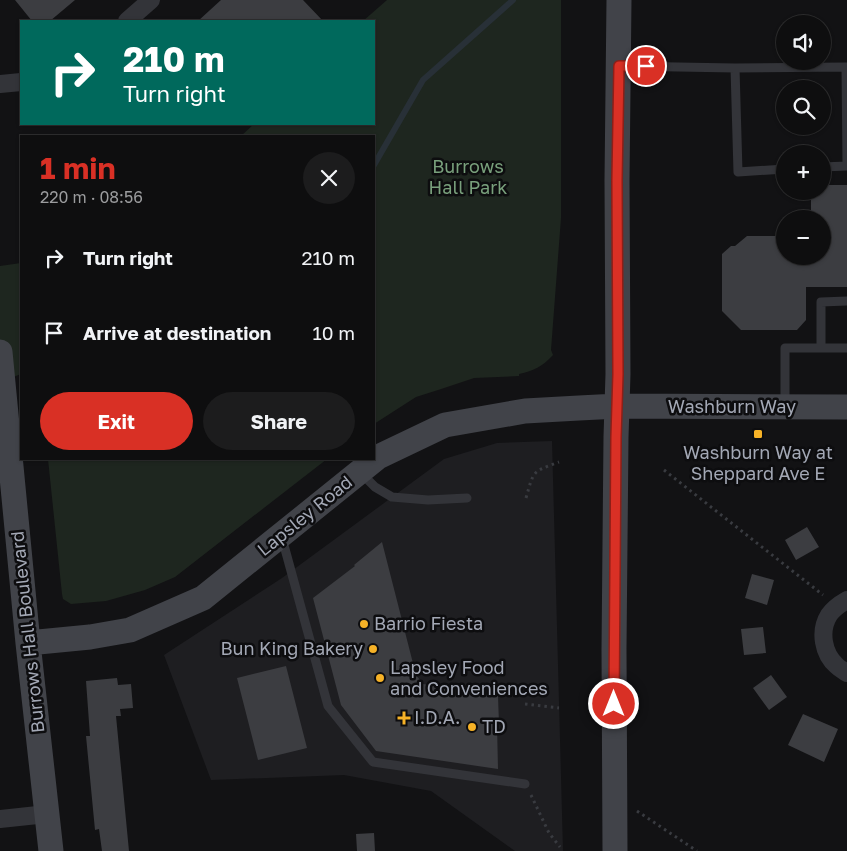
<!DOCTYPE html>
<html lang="en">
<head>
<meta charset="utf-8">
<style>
	body { margin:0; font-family:"Golos Text",sans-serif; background:#1c1c1d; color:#f1f3f6; height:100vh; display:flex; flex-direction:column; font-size:19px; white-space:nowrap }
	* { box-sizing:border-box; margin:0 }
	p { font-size:16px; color:#9b9c9e }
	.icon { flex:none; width:28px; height:28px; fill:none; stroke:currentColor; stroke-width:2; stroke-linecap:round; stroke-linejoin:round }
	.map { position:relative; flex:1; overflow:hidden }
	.details { position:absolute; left:20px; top:135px; width:355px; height:325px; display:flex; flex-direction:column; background:#0e0e0f; border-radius:0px; box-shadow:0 1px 4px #0004,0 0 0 1px #2e2e2f }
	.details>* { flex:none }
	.top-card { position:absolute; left:20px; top:20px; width:355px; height:105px; border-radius:0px; box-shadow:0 1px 4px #0004,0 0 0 1px #2e2e2f; background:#00695c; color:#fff; overflow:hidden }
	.fabs { position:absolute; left:776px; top:15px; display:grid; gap:10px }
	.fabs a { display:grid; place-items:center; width:55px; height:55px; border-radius:50%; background:#0e0e0f; box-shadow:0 1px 4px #0004,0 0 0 1px #2e2e2f; font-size:25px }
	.pin { position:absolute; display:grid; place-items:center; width:42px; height:42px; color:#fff; margin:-21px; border:2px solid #fff; border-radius:50%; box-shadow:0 1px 5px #0007 }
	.me { position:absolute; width:55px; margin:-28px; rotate:0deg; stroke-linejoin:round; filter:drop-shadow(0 0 4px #0008) }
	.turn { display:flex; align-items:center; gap:18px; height:105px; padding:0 20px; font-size:22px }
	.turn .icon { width:65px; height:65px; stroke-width:2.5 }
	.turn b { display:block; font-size:35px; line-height:42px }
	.round { display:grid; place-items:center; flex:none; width:52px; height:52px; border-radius:26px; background:#1c1c1d }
	.head { display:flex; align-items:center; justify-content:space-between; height:85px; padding:0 20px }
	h1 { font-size:30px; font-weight:700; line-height:38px; color:#d93025 }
	.button { display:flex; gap:10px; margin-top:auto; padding:10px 20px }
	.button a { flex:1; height:58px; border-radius:30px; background:#d93025; color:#fff; font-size:20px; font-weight:700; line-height:58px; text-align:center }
	.button a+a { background:#1c1c1d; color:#f1f3f6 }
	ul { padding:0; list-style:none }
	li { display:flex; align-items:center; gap:15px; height:75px; padding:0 20px }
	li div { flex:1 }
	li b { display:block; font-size:19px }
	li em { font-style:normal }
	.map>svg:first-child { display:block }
	.built { fill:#1e1e21 }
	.green { fill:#1e261f }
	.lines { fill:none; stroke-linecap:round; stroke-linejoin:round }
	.stream { stroke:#283037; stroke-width:6 }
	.building { fill:#3c3d41 }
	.path { stroke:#393b40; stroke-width:3; stroke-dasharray:2.5 4; stroke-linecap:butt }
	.lane { stroke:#333439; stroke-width:9 }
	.street { stroke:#333439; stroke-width:18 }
	.secondary { stroke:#414349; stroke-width:25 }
	.route-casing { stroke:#8d1f18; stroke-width:12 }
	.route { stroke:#d93025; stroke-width:9 }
	.poi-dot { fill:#f6b227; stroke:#0d0d0f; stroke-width:2 }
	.labels { text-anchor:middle; stroke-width:5; stroke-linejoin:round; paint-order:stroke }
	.park-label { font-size:18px; fill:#79a07c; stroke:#0d0d0f }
	.street-label { font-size:18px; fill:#a3a8b5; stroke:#0d0d0f }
	.poi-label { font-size:18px; fill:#a3a8b5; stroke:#0d0d0f; text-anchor:start }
</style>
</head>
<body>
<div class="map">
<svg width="847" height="851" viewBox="0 0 847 851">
	<rect width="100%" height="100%" fill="#121214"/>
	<!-- built -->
	<path class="built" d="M552,441L563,851H515L431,791L344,775L211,780L164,655L282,578L444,459L497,443Z"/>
	<!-- green -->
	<path class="green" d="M387,0H561V218L551,350L553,355C543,366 534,371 519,374V376L474,378L438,390L416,397L374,424V136H241L254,124H374V21H363Z
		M21,263V374L0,382V266Z
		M48,459H327L175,577L145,590L106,601L71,604L63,599L62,594Z"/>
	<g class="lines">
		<!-- stream -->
		<path class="stream" d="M374,165L423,80L513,0"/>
	</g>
	<!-- building -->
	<path class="building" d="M15,0H75L50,21H32Z
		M221,0H303L323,21H198Z
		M822,185H847V287H806V320L797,330H741L722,311V254L731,246H735L747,236H785V256H822V219H811V191H822Z
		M807,527L819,547L796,560L785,540Z
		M382,542L416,675L423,684L498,696L499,724H497L498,769L376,751L341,705L313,598L355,566L354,565Z
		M752,574L774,580L767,605L745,598Z
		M763,627L766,653L744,655L741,629Z
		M286,666L307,748L258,760L237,678Z
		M771,675L787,697L769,710L753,688Z
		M117,678L118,685L131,684L133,708L120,709L121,716H116L129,851H102L99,829L95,830L86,736H90L86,681Z
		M803,714L838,729L824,762L788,745Z
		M374,833L375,851H357L356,834Z"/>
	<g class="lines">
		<!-- path -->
		<path class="path" d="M664,470L823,595
			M526,498C534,470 532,472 559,462
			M525,704L559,708
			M531,795L549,833L560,847
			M637,811L697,851"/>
		<!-- lane -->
		<path class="lane" d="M621,66L735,68L846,67L847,166
			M735,68L738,172L785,169
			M822,167L847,166
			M821,348V302L847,301
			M785,404V348H847
			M361,473L375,487L392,497L428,500L467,498
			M282,538L328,706L373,762L525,784"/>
		<!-- street -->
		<path class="street" d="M127,21L151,0
			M0,84L21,82
			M847,600C840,604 833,609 829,615C819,631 823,654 837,666C840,669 844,671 847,673
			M0,819L47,814"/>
		<!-- secondary -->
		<path class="secondary" d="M0,352L28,643L51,851
			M28,643L90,637L130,630L203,598L378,457L445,425L525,411L579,408L618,406L847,407
			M615,851L614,649L616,437L618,374L617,180L619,0"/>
	</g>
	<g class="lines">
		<defs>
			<path id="route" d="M614,704L616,437L618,374L617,180L619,66H646"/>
		</defs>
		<!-- route casing -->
		<use href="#route" class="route-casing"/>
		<!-- route -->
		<use href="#route" class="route"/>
	</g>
	<!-- markers -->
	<g class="poi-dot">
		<rect x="753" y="429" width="10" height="10" rx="2.5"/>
		<circle cx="364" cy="624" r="5"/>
		<circle cx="373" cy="649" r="5"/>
		<circle cx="380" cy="678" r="5"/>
		<path d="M401.5 710.5h5v5h5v5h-5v5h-5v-5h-5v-5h5z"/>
		<circle cx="472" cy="727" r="5"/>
	</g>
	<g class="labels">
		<!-- park labels -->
		<g class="park-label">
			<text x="468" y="173">Burrows<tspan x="468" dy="21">Hall Park</tspan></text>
		</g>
		<!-- street labels -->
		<g class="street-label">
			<text x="732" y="413">Washburn Way</text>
			<text transform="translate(305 516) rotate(-39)" y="6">Lapsley Road</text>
			<text transform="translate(28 632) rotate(-96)" y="6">Burrows Hall Boulevard</text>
		</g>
		<!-- poi labels -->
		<g class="poi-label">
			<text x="758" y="459" text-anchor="middle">Washburn Way at<tspan x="758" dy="21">Sheppard Ave E</tspan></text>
			<text x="374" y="630">Barrio Fiesta</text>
			<text x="363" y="655" text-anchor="end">Bun King Bakery</text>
			<text x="390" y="674">Lapsley Food<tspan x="390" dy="21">and Conveniences</tspan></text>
			<text x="414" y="724">I.D.A.</text>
			<text x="482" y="733">TD</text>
		</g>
	</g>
</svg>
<div class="fabs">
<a><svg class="icon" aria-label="sound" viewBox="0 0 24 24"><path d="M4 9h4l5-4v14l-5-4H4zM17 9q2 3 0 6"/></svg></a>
<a><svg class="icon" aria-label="search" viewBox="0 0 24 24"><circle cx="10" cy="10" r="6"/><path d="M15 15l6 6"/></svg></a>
<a>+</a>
<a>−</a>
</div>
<div class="pin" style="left:646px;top:66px;background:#d93025"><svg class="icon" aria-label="arrive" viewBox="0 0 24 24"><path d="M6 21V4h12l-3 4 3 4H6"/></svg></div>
<svg class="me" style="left:614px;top:704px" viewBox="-20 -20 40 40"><circle r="17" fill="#d93025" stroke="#fff" stroke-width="3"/><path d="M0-11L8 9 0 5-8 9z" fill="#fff"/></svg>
<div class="top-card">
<div class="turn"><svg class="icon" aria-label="right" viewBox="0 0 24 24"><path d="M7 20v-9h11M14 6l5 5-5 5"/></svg><div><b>210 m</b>Turn right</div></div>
</div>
<section class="details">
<div class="head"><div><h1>1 min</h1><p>220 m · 08:56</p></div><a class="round"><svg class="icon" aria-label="close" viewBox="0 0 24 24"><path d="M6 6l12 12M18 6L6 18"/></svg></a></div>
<ul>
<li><svg class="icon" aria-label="right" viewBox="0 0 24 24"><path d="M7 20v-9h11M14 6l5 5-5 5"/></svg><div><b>Turn right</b></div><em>210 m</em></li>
<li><svg class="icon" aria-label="arrive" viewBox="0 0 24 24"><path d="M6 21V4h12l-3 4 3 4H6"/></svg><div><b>Arrive at destination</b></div><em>10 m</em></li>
</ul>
<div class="button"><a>Exit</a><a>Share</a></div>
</section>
</div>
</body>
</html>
